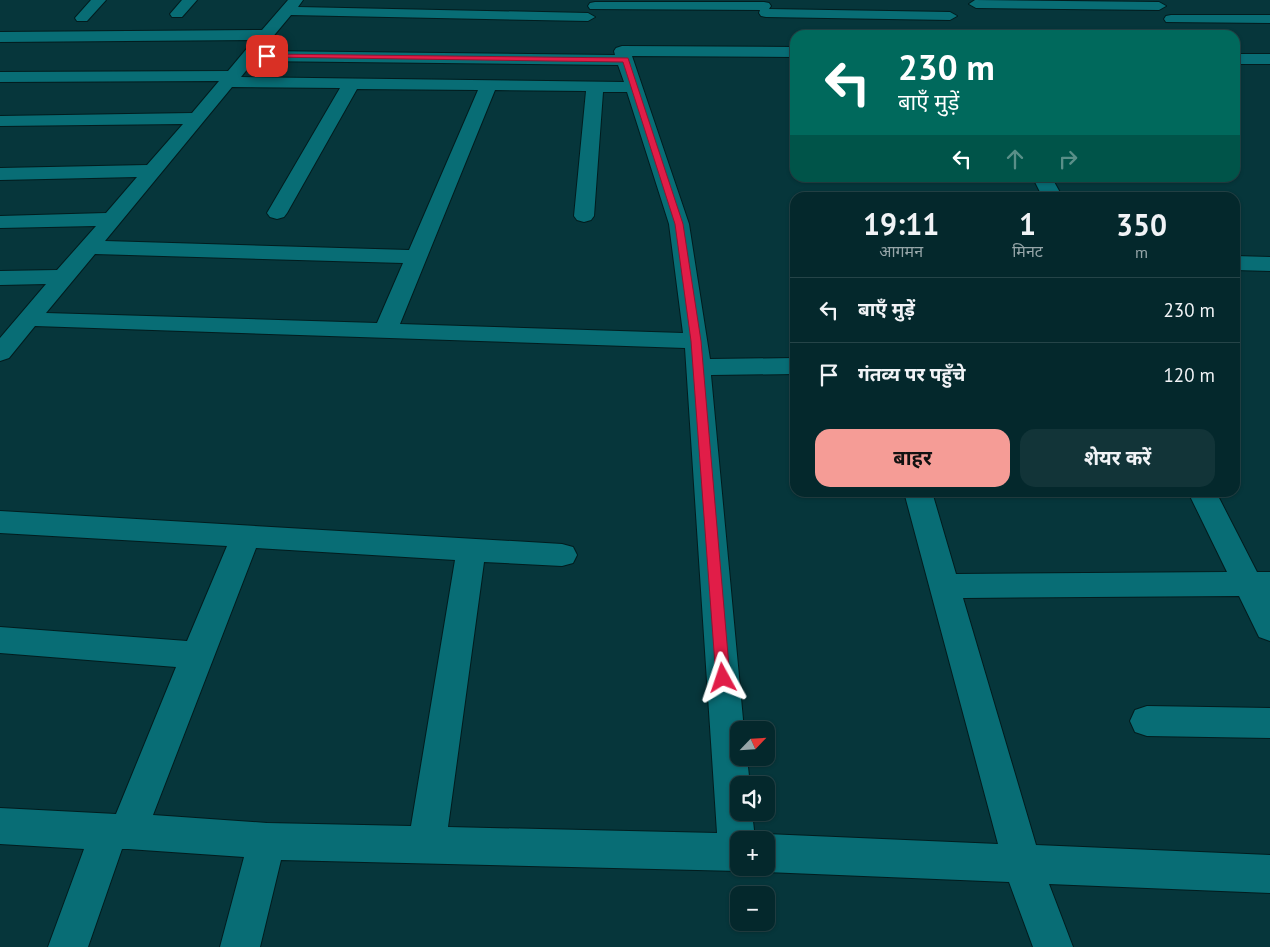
<!DOCTYPE html>
<html lang="hi">
<head>
<meta charset="utf-8">
<style>
	body { margin:0; font-family:"PT Sans","Noto Sans Devanagari",sans-serif; background:#123438; color:#f1f3f6; height:100vh; display:flex; flex-direction:column; font-size:19px; white-space:nowrap }
	* { box-sizing:border-box; margin:0 }
	p { font-size:16px; color:#97a6a9 }
	.icon { flex:none; width:28px; height:28px; fill:none; stroke:currentColor; stroke-width:2; stroke-linecap:round; stroke-linejoin:round }
	.map { position:relative; flex:1; overflow:hidden }
	.sheet { position:absolute; left:790px; top:192px; width:450px; height:305px; display:flex; flex-direction:column; background:#04282c; border-radius:15px; box-shadow:0 1px 4px #0004,0 0 0 1px #254448 }
	.sheet>* { flex:none }
	.top-card { position:absolute; left:790px; top:30px; width:450px; height:152px; border-radius:15px; box-shadow:0 1px 4px #0004,0 0 0 1px #254448; background:#00695c; color:#fff; overflow:hidden }
	.needle { width:32px; rotate:65deg }
	.controls { position:absolute; left:730px; top:721px; display:grid; gap:10px }
	.controls a { display:grid; place-items:center; width:45px; height:45px; border-radius:10px; background:#04282c; box-shadow:0 1px 4px #0004,0 0 0 1px #254448; font-size:25px }
	.pin { position:absolute; display:grid; place-items:center; width:42px; height:42px; color:#fff; margin:-21px; border-radius:10px; box-shadow:0 2px 8px #0006 }
	.me { position:absolute; width:55px; margin:-28px; rotate:355deg; stroke-linejoin:round; filter:drop-shadow(0 0 4px #0008) }
	.turn { display:flex; align-items:center; gap:18px; height:105px; padding:0 25px; font-size:22px }
	.turn .icon { width:65px; height:65px; stroke-width:2.5 }
	.turn b { display:block; font-size:35px; line-height:42px }
	.lanes { display:flex; align-items:center; height:48px; padding:0 25px; background:#0003; justify-content:center; gap:25px; direction:ltr }
	.lanes .off { opacity:.35 }
	.eta { display:flex; justify-content:space-evenly; align-items:center; height:85px; text-align:center }
	.eta b { font-size:30px; font-weight:700; line-height:35px }
	.button { display:flex; gap:10px; margin-top:auto; padding:10px 25px }
	.button a { flex:1; height:58px; border-radius:15px; background:#f59c96; color:#111; font-size:20px; font-weight:700; line-height:58px; text-align:center }
	.button a+a { background:#123438; color:#f1f3f6 }
	ul { padding:0; list-style:none }
	li { display:flex; align-items:center; gap:15px; height:65px; padding:0 25px; border-top:1px solid #254448 }
	li div { flex:1 }
	li b { display:block; font-size:19px }
	li em { font-style:normal }
	.map>svg:first-child { display:block }
	.lines { fill:none; stroke-linecap:round; stroke-linejoin:round }
	.minor-casing { stroke:#021c1e; stroke-width:2 }
	.minor { fill:#086d75; fill-rule:evenodd }
	.route { fill:#e11d48; stroke:#92132f }
</style>
</head>
<body>
<div class="map">
<svg width="1270" height="947" viewBox="0 0 1270 947">
	<rect width="100%" height="100%" fill="#06363b"/>
	<g class="lines">
		<defs>
			<path id="minor" d="M91,0H106L87,21H77L75,18Z
				M182,0H197L182,17H172L170,14Z
				M288,0H303L298,7L588,13L595,17L588,21L291,15L261,51L615,55L614,51L616,48L622,46L795,47V57L632,56L689,224L710,359L795,358V374L711,375L744,730H739V758H747L750,785H739V812H752L755,839L766,834L998,844L904,492H932L956,574L1227,572L1188,492H1216L1257,572H1270V641L1259,637L1239,596L963,598L1036,845L1270,855V893L1049,884L1073,947H1033L1009,882L766,872L756,868H766V840H739V868H746L739,871L281,860L260,947H220L244,857L128,849H122L88,947H48L84,849L0,844V808L116,814L176,667L0,653V627L187,641L227,546L0,533V511L562,544L573,547L577,555L573,563L562,566L484,562L448,827L717,833L685,348L35,326L9,358L0,361V338L46,284L0,285V271L57,270L96,226L0,228V216L106,213L137,177L0,180V168L147,165L183,124L0,126V116L192,113L219,81L0,82V72L228,71L254,40L0,42V32L262,30ZM254,61L618,65L624,82L241,77ZM232,87L340,88L267,213L270,217L277,219L284,217L287,213L357,89L478,90L409,250L105,241ZM495,90L586,91L574,216L577,220L584,222L591,220L594,216L603,92H627L669,224L683,333L400,324ZM95,254L403,263L377,323L46,313ZM256,548L455,560L411,826L267,823L153,815Z
				M975,0L1159,2L1166,6L1159,10L976,8L969,4Z
				M595,2H764L769,3L771,6L769,9L950,12L957,16L950,20L766,17L761,16L759,13L760,10L590,9L588,6L590,3Z
				M1171,15H1270V23L1166,22L1164,19L1166,16Z
				M1235,54H1270V64H1235Z
				M1033,178H1052L1063,198H1043Z
				M1235,256L1270,257V271L1235,270Z
				M1147,706L1270,708V738L1147,736L1135,732L1130,721L1135,710Z"/>
		</defs>
		<!-- minor casing -->
		<use href="#minor" class="minor-casing"/>
		<!-- minor -->
		<use href="#minor" class="minor"/>
	</g>
	<!-- route -->
	<path class="route" d="M267,54L628,58L683,224L701,341L730,678L728,682H718L716,678L691,341L675,224L623,62L265,57Z"/>
</svg>
<div class="controls">
<a><svg class="needle" viewBox="-14 -14 28 28"><path d="M0-13l5 13h-10z" fill="#e53935"/><path d="M0 13l5-13h-10z" fill="#97a6a9"/></svg></a>
<a><svg class="icon" aria-label="sound" viewBox="0 0 24 24"><path d="M4 9h4l5-4v14l-5-4H4zM17 9q2 3 0 6"/></svg></a>
<a>+</a>
<a>−</a>
</div>
<div class="pin" style="left:267px;top:56px;background:#d93025"><svg class="icon" aria-label="arrive" viewBox="0 0 24 24"><path d="M6 21V4h12l-3 4 3 4H6"/></svg></div>
<svg class="me" style="left:723px;top:678px" viewBox="-20 -20 40 40"><path d="M0-17L14 15 0 8-14 15z" fill="#e11d48" stroke="#fff" stroke-width="4"/></svg>
<div class="top-card">
<div class="turn"><svg class="icon" aria-label="left" viewBox="0 0 24 24"><path d="M17 20v-9H6M10 6l-5 5 5 5"/></svg><div><b>230 m</b>बाएँ मुड़ें</div></div>
<div class="lanes"><svg class="icon" aria-label="left" viewBox="0 0 24 24"><path d="M17 20v-9H6M10 6l-5 5 5 5"/></svg><svg class="icon off" aria-label="ahead" viewBox="0 0 24 24"><path d="M12 20V5M6 11l6-6 6 6"/></svg><svg class="icon off" aria-label="right" viewBox="0 0 24 24"><path d="M7 20v-9h11M14 6l5 5-5 5"/></svg></div>
</div>
<section class="sheet">
<div class="eta">
<div><b>19:11</b><p>आगमन</p></div>
<div><b>1</b><p>मिनट</p></div>
<div><b>350</b><p>m</p></div>
</div>
<ul>
<li><svg class="icon" aria-label="left" viewBox="0 0 24 24"><path d="M17 20v-9H6M10 6l-5 5 5 5"/></svg><div><b>बाएँ मुड़ें</b></div><em>230 m</em></li>
<li><svg class="icon" aria-label="arrive" viewBox="0 0 24 24"><path d="M6 21V4h12l-3 4 3 4H6"/></svg><div><b>गंतव्य पर पहुँचे</b></div><em>120 m</em></li>
</ul>
<div class="button"><a>बाहर</a><a>शेयर करें</a></div>
</section>
</div>
</body>
</html>
